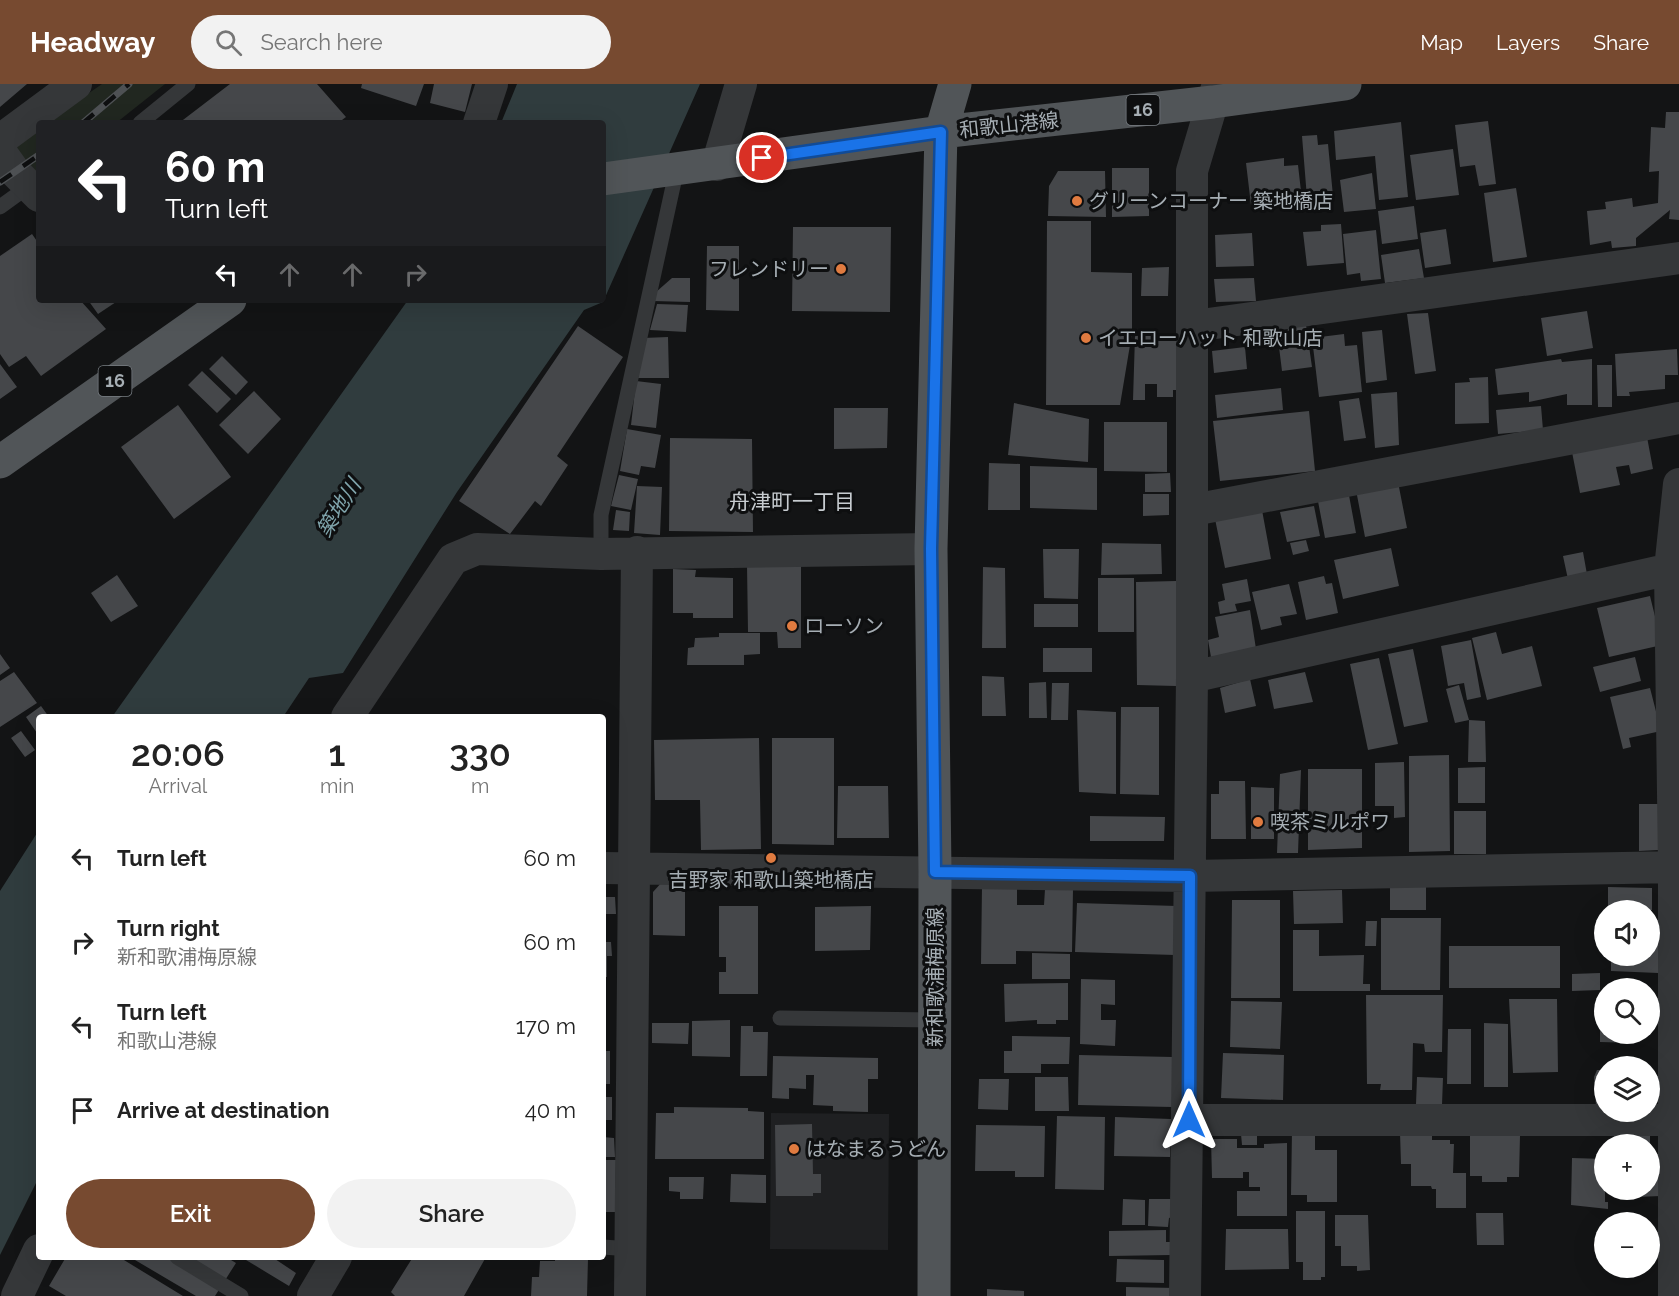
<!DOCTYPE html>
<html lang="en">
<head>
<meta charset="utf-8">
<style>
	body { margin:0; font-family:Raleway,"Noto Sans JP",sans-serif; background:#f2f2f2; color:#222; height:100vh; display:flex; flex-direction:column; font-size:22px; white-space:nowrap }
	* { box-sizing:border-box; margin:0 }
	p { font-size:20px; color:#767676 }
	.icon { flex:none; width:33px; height:33px; fill:none; stroke:currentColor; stroke-width:2; stroke-linecap:round; stroke-linejoin:round }
	.map { position:relative; flex:1; overflow:hidden }
	.details { position:absolute; left:36px; top:630px; width:570px; height:546px; display:flex; flex-direction:column; background:#fff; border-radius:6px; box-shadow:0 6px 24px #0002 }
	.details>* { flex:none }
	.hud { position:absolute; left:36px; top:36px; width:570px; height:183px; border-radius:6px; box-shadow:0 6px 24px #0002; background:#202124; color:#fff; overflow:hidden }
	.fabs { position:absolute; left:1594px; top:816px; display:grid; gap:12px }
	.fabs a { display:grid; place-items:center; width:66px; height:66px; border-radius:50%; background:#fff; box-shadow:0 6px 24px #0002; font-size:30px }
	.pin { position:absolute; display:grid; place-items:center; width:51px; height:51px; color:#fff; margin:-26px; border:3px solid #fff; border-radius:50%; box-shadow:0 2px 6px #0007 }
	.me { position:absolute; width:66px; margin:-33px; rotate:0deg; stroke-linejoin:round; filter:drop-shadow(0 0 4px #0008) }
	.turn { display:flex; align-items:center; gap:21px; height:126px; padding:0 30px; font-size:27px }
	.turn .icon { width:78px; height:78px; stroke-width:2.5 }
	.turn b { display:block; font-size:42px; line-height:51px }
	.lanes { display:flex; align-items:center; height:57px; padding:0 30px; background:#0003; justify-content:center; gap:30px; direction:ltr }
	.lanes .off { opacity:.35 }
	.eta { display:flex; justify-content:space-evenly; align-items:center; height:102px; text-align:center }
	.eta b { font-size:36px; font-weight:600; line-height:42px }
	.action { display:flex; gap:12px; margin-top:auto; padding:12px 30px }
	.action a { flex:1; height:69px; border-radius:36px; background:#774a30; color:#fff; font-size:24px; font-weight:600; line-height:69px; text-align:center }
	.action a+a { background:#f2f2f2; color:#222 }
	ul { padding:0; list-style:none }
	li { display:flex; align-items:center; gap:18px; height:84px; padding:0 30px }
	li div { flex:1 }
	li b { display:block; font-size:22px }
	li em { font-style:normal }
	header { display:flex; align-items:center; gap:36px; box-sizing:border-box; height:84px; padding:0 30px; background:#774a30; color:#fff }
	header strong { font-size:28px }
	nav { display:flex; gap:33px; margin-inline-start:auto; font-size:21px }
	.search { width:420px; height:54px; background:#f2f2f2; display:flex; align-items:center; gap:15px; box-sizing:border-box; padding:0 21px; border-radius:33px; color:#767676; font-size:22px }
	.map>svg:first-child { display:block }
	.built { fill:#1f2022 }
	.green { fill:#212720 }
	.water { fill:#303c3e }
	.building { fill:#45474a }
	.lines { fill:none; stroke-linecap:round; stroke-linejoin:round }
	.service { stroke:#353739; stroke-width:15 }
	.minor { stroke:#353739; stroke-width:32 }
	.primary { stroke:#515558; stroke-width:33 }
	.rail-casing { stroke:#4e5154; stroke-width:7 }
	.rail { stroke:#0e0f10; stroke-width:4.5; stroke-dasharray:14; stroke-linecap:butt }
	.route-casing { stroke:#114b97; stroke-width:15 }
	.route { stroke:#1a73e8; stroke-width:10 }
	.poi-dot { fill:#e07b40; stroke:#0e0f10; stroke-width:2 }
	.labels { text-anchor:middle; stroke-width:6; stroke-linejoin:round; paint-order:stroke }
	.shield { fill:#0e0f10; stroke:#787e83; stroke-width:1.5 }
	.shield-label { font-size:18px; font-weight:bold; fill:#a6aeb4 }
	.street-label { font-size:20px; fill:#a6aeb4; stroke:#0e0f10 }
	.poi-label { font-size:20px; fill:#a6aeb4; stroke:#0e0f10; text-anchor:start }
	.neighbourhood-label { font-size:21px; fill:#c7ccd0; stroke:#0e0f10 }
	.water-label { font-size:21px; font-style:italic; fill:#80a5ac; stroke:#0e0f10 }
</style>
</head>
<body>
<header>
<strong>Headway</strong>
<div class="search"><svg class="icon" aria-label="search" viewBox="0 0 24 24"><circle cx="10" cy="10" r="6"/><path d="M15 15l6 6"/></svg>Search here</div>
<nav><a>Map</a><a>Layers</a><a>Share</a></nav>
</header>
<div class="map">
<svg width="1679" height="1212" viewBox="0 0 1679 1212">
	<rect width="100%" height="100%" fill="#131415"/>
	<!-- built -->
	<path class="built" d="M771,1029L889,1030L888,1166L770,1165Z"/>
	<!-- green -->
	<path class="green" d="M102,0H165L116,39H46Z
		M39,44V90L12,63Z"/>
	<!-- water -->
	<path class="water" d="M517,0H700L603,218L584,226L457,408L343,589L309,594L283,633H112L408,216H603V39H501Z
		M39,746V1093L0,1171V807Z"/>
	<!-- building -->
	<path class="building" d="M0,0H27L0,23Z
		M230,0H317L346,33L338,39H179Z
		M362,0H424L416,22L361,4Z
		M434,0H472L465,28L430,19Z
		M1666,28H1679V136L1669,135L1670,126L1636,154V162L1612,164L1611,157L1590,161L1587,127L1606,125L1605,118L1632,114L1633,123L1658,119L1659,87L1649,88L1651,43L1665,44Z
		M1488,37L1496,100L1479,102L1475,81L1460,83L1455,41Z
		M1401,38L1408,113L1379,116L1375,72L1336,76L1334,47Z
		M1317,51L1318,61L1328,60L1333,112L1307,114L1302,52Z
		M1453,65L1459,111L1416,116L1410,71Z
		M1284,74V82L1298,81L1302,116L1251,121L1246,79Z
		M1112,84H1149V132L1112,133Z
		M1058,87H1105L1106,133L1048,132L1049,102Z
		M1372,89L1376,125L1344,128L1340,96Z
		M1516,104L1527,173L1493,178L1484,109Z
		M1414,122L1418,155L1382,160L1378,127Z
		M1047,137H1091V188L1132,189V249L1120,321H1046Z
		M1341,140L1344,179L1307,182L1303,148L1321,147V141Z
		M793,143H891L890,228L792,227Z
		M1446,145L1451,180L1425,184L1420,149Z
		M1376,146L1381,195L1361,197L1360,189L1347,191L1343,150Z
		M1252,149L1254,182L1216,183L1215,151Z
		M32,150L39,160V216H80L106,245L41,292L26,272L9,283L0,270V172Z
		M707,162H739V227L706,226Z
		M1419,165L1424,194L1385,199L1381,171Z
		M1169,183L1168,212H1141L1142,184Z
		M672,194H690V218L653,217L656,208Z
		M1254,194L1256,217L1216,218L1214,195Z
		M88,216H119L98,230Z
		M657,220L688,221L686,248L650,246Z
		M1587,227L1593,264L1547,272L1541,234Z
		M1428,229L1436,287L1415,290L1407,230Z
		M1306,241L1312,283L1282,287L1277,247L1288,246L1287,243Z
		M578,242L623,273L557,372L568,381L541,422L535,417L510,450L459,417Z
		M1382,246L1387,296L1366,299L1362,248Z
		M1344,250L1345,262L1357,261L1362,308L1319,313L1312,254Z
		M1166,251V255H1177L1178,306H1173V313H1157V300H1145V316H1133L1135,252Z
		M668,253L669,294H635L643,254Z
		M1245,263L1247,285L1214,289L1212,267Z
		M1677,265L1678,291H1665V305L1629,308L1630,312H1617L1615,270Z
		M222,272L248,298L236,311L209,285Z
		M1561,275L1562,278L1592,275V321H1567V310L1529,318V308L1498,311L1495,285Z
		M0,280L17,303L0,315Z
		M1597,281H1612V323H1598Z
		M202,287L231,315L217,329L188,301Z
		M1488,293L1489,339L1455,340V299L1470,298L1469,294Z
		M636,297L661,300L656,344L631,341Z
		M1281,304L1283,326L1217,334L1215,311Z
		M254,307L281,335L248,370L219,341Z
		M1397,308L1399,361L1375,364L1371,310Z
		M1359,314L1366,354L1344,357L1339,317Z
		M1014,319L1089,335L1088,378L1008,371Z
		M178,321L231,393L174,435L121,363Z
		M1541,322L1543,346L1498,350L1496,326Z
		M834,324H888L887,364L834,365Z
		M1309,327L1315,387L1220,397L1213,337Z
		M1104,338H1167V388L1104,387Z
		M627,345L661,351L655,384L641,382L639,391L620,387Z
		M1647,353L1653,385L1631,390L1629,381L1616,383L1620,401L1580,409L1572,368Z
		M670,354L752,355L753,448L669,447Z
		M989,379L1020,380V426H988Z
		M1030,382L1097,384V426L1030,424Z
		M1170,389L1171,408H1145V390Z
		M619,391L638,395L631,426L611,422Z
		M1398,398L1407,444L1365,453L1356,406Z
		M637,402L662,403L660,451L634,449Z
		M1348,406L1356,449L1325,454L1317,412Z
		M1143,410H1169V431L1143,432Z
		M1314,422L1320,452L1287,458L1280,428Z
		M616,426L630,428L629,447L613,446Z
		M1262,426L1271,475L1225,484L1215,435Z
		M1306,456L1309,467L1293,471L1290,459Z
		M1102,459L1161,460L1162,490L1101,491Z
		M1391,464L1399,502L1343,515L1334,476Z
		M1043,465H1079L1078,515L1044,514Z
		M1583,468L1588,496L1569,500L1563,472Z
		M747,481H801V564H778L777,548H748Z
		M983,483L1005,484L1006,564H982Z
		M673,485L696,486L695,493L733,494V534H693V529H673Z
		M117,491L138,522L111,538L91,509Z
		M1324,492L1326,500L1332,499L1338,529L1306,536L1298,498Z
		M1098,494H1134V548H1098Z
		M1247,495L1251,517L1235,520L1237,527L1220,530L1218,518L1225,516L1222,500Z
		M1176,497V602L1137,601L1136,498Z
		M1289,500L1297,530L1280,533L1282,541L1261,546L1252,508Z
		M1650,512L1662,561L1609,573L1597,524Z
		M1034,520H1078V543H1034Z
		M1250,526L1256,565L1211,573L1208,556L1219,553L1215,533Z
		M1496,548L1502,570L1532,562L1542,602L1487,616L1472,554Z
		M719,549H760V570L744,571V581H687L688,564L694,563L695,554L719,553Z
		M1471,556L1481,613L1467,616L1464,599L1448,602L1441,562Z
		M1043,564H1092V588H1043Z
		M1413,565L1428,638L1404,643L1388,570Z
		M0,570L10,584L0,591Z
		M1635,573L1641,597L1600,608L1593,583Z
		M1379,574L1398,660L1368,666L1350,580Z
		M14,588L37,619L0,643V597Z
		M1305,588L1313,618L1274,625L1268,596Z
		M982,592L1004,593L1006,632H982Z
		M1250,595L1256,622L1225,629L1220,604Z
		M1046,598L1047,634H1029V599Z
		M1052,599H1069L1068,636H1051Z
		M1459,601L1469,636L1455,639L1446,605Z
		M1650,604L1661,647L1629,654L1631,663L1623,665L1610,613Z
		M41,622L49,633H39V652L26,633Z
		M1121,623H1159V711L1120,710Z
		M1077,626L1116,628V710L1079,708Z
		M1469,636L1485,637L1486,678H1468Z
		M21,647L35,666L25,673L11,654Z
		M759,654L761,765L701,766L700,716H655L654,656Z
		M772,654H834V761L772,760Z
		M1449,671L1450,767L1409,768V672Z
		M1404,678L1405,733L1394,734V722H1375V679Z
		M1485,683V719H1458V684Z
		M1308,685H1362V764L1308,766Z
		M1301,686L1298,769H1277L1280,690Z
		M1219,697H1245L1246,755H1211V710H1219Z
		M838,702H888L889,754H837Z
		M1251,703L1274,704V755H1251Z
		M1639,720H1659L1658,766L1639,767Z
		M1454,727H1486V770H1454Z
		M1090,732L1165,733L1164,757H1090Z
		M1390,794H1426V826H1390Z
		M662,798L685,799V852L653,851V808Z
		M982,801H1017V821H1044L1045,805H1073L1072,868L1016,867V880H981Z
		M1608,803L1652,804V826H1608Z
		M1342,806L1343,839L1294,840L1293,807Z
		M603,813H615L616,830H603Z
		M1232,816H1280V914H1231Z
		M1077,819L1177,822L1175,871L1075,868Z
		M719,822H758V910H719V888H726V873H719Z
		M871,822L870,866L815,867V823Z
		M1381,834H1441L1440,906H1381Z
		M1366,837H1377L1376,862H1365Z
		M1293,846H1319V872L1364,871L1363,900H1370V907H1293Z
		M603,858H611L612,872H607V893H603Z
		M1650,860H1659L1658,889L1611,887V872H1650Z
		M1449,862H1560V904H1449Z
		M1032,869L1070,870V895H1032Z
		M1600,889V906L1572,907V890Z
		M1081,895L1115,896V921L1101,920V936H1116L1115,962L1080,960Z
		M1068,899V936H1056V940H1037V936L1005,938L1004,900Z
		M1366,911H1443L1442,968H1425L1424,960L1413,959L1412,1006H1380L1381,1000H1367Z
		M1509,915H1557L1558,988L1513,989Z
		M1231,917L1282,918L1280,965L1230,963Z
		M1600,925H1605V950H1635V959L1600,958Z
		M730,936V973L692,972V937Z
		M652,939H689L688,960L652,959Z
		M1484,939L1508,940V1003H1484Z
		M741,942H753V948H768L767,992H740Z
		M1448,945H1471V1000H1447Z
		M1012,952L1070,953L1069,980H1041V989H1004V967H1012Z
		M603,967H610V1000H603Z
		M1223,969L1284,971L1283,1016L1221,1014Z
		M1079,971L1173,973L1172,1023L1078,1021Z
		M773,972L878,974V995H868V1028L833,1027V1022L813,1021L814,991H806V1005L789,1004V1015L772,1014Z
		M1597,986H1605V1022H1596L1594,993Z
		M1035,993H1068L1069,1027H1035Z
		M1417,993L1443,994L1442,1021L1416,1020Z
		M979,995H1009L1008,1026L978,1025Z
		M603,1013H612V1036H603Z
		M674,1023L748,1024V1027L764,1028V1075H655L656,1029H674Z
		M1057,1032L1105,1033L1104,1106L1055,1105Z
		M1115,1033L1171,1035L1170,1073L1114,1072Z
		M812,1040L813,1090H821V1109H813V1112H776L775,1041Z
		M976,1041L1045,1042L1044,1093H1015V1087H975Z
		M1292,1046H1315V1066H1337V1118H1307V1111H1291Z
		M1432,1048V1056H1450V1060H1454L1453,1089H1466V1124H1436V1105H1432L1431,1102H1411V1080H1401L1400,1049Z
		M1241,1050H1257V1061H1242Z
		M1470,1052H1520L1519,1093H1507V1098H1482V1092H1470Z
		M1617,1052H1650V1060H1617Z
		M603,1053L614,1054L615,1073H603Z
		M1211,1055H1237V1064H1264V1060L1287,1059V1132H1237V1107H1260V1103H1249V1088H1243V1094H1212Z
		M1572,1074L1605,1075V1118H1608V1125L1571,1121Z
		M603,1076H616L615,1128H603Z
		M1650,1082L1662,1083L1661,1112L1636,1113L1635,1106H1650Z
		M731,1090L766,1091V1119L730,1118Z
		M669,1093H704L703,1115H680V1108L669,1107Z
		M1123,1115L1145,1116V1141H1122Z
		M1149,1115H1173V1133L1169,1134L1168,1143L1148,1142Z
		M1296,1127H1325V1193H1321V1196H1303V1178H1296Z
		M1476,1129H1503L1504,1161H1477Z
		M1335,1131H1368L1370,1186L1357,1187V1182H1341V1162H1335Z
		M1226,1145H1288L1289,1185L1225,1186Z
		M1166,1146V1158H1171V1171L1109,1172V1147Z
		M66,1173H119L183,1212H66L49,1202Z
		M137,1173H226L236,1179L215,1212H196L135,1176Z
		M241,1173H272L296,1189L289,1202Z
		M413,1173H486L464,1212H395L391,1208Z
		M555,1174L588,1175L587,1212H531L532,1193H539L540,1177H555Z
		M1117,1175L1164,1176V1199L1116,1198Z
		M1126,1203L1176,1204V1212H1126Z
		M987,1205L1024,1207V1212H987Z"/>
	<g class="lines">
		<!-- service -->
		<path class="service" d="M140,39L188,0
			M0,123L29,102
			M601,470V431L677,84
			M780,934L935,936
			M603,1163L630,1165
			M177,1173L241,1212"/>
		<!-- minor -->
		<path class="minor" d="M479,39L492,0
			M0,56L76,0
			M0,67L15,88L39,112
			M717,81L741,0
			M1194,242L1679,174
			M1193,426L1679,334
			M1192,593L1679,483
			M347,633L453,475L477,465L601,470L931,465
			M603,784L1190,792L1679,783
			M1189,1036H1673
			M17,1212L39,1166
			M313,1212L336,1173
			M630,1212L637,468
			M1185,1212L1192,593V87L1218,0
			M1674,1212V784L1670,485L1679,400"/>
		<!-- primary -->
		<path class="primary" d="M603,95L941,48L1213,18L1345,0
			M0,378L230,216
			M934,1212L935,787L931,465L941,48L955,0"/>
		<defs>
			<path id="rail" d="M83,39L129,0
				M0,98L39,71"/>
		</defs>
		<!-- rail casing -->
		<use href="#rail" class="rail-casing"/>
		<!-- rail -->
		<use href="#rail" class="rail"/>
	</g>
	<g class="lines">
		<defs>
			<path id="route" d="M762,74L941,48L931,465L935,788L1190,792L1189,1036"/>
		</defs>
		<!-- route casing -->
		<use href="#route" class="route-casing"/>
		<!-- route -->
		<use href="#route" class="route"/>
	</g>
	<!-- markers -->
	<g class="poi-dot">
		<circle cx="1077" cy="117" r="6"/>
		<circle cx="841" cy="185" r="6"/>
		<circle cx="1086" cy="254" r="6"/>
		<circle cx="792" cy="542" r="6"/>
		<circle cx="1258" cy="738" r="6"/>
		<circle cx="771" cy="774" r="6"/>
		<circle cx="794" cy="1065" r="6"/>
	</g>
	<g class="labels">
		<!-- shield labels -->
		<g class="shield">
			<rect x="1126.5" y="11" width="33" height="30" rx="4.5"/>
			<rect x="98.5" y="282" width="33" height="30" rx="4.5"/>
		</g>
		<g class="shield-label">
			<text x="1143" y="32">16</text>
			<text x="115" y="303">16</text>
		</g>
		<!-- street labels -->
		<g class="street-label">
			<text transform="translate(1009 41) rotate(-6)" y="7">和歌山港線</text>
			<text transform="translate(935 893) rotate(-90)" y="7">新和歌浦梅原線</text>
		</g>
		<!-- poi labels -->
		<g class="poi-label">
			<text x="1089" y="124">グリーンコーナー 築地橋店</text>
			<text x="829" y="192" text-anchor="end">フレンドリー</text>
			<text x="1098" y="261">イエローハット 和歌山店</text>
			<text x="804" y="549">ローソン</text>
			<text x="1270" y="745">喫茶ミルポワ</text>
			<text x="771" y="803" text-anchor="middle">吉野家 和歌山築地橋店</text>
			<text x="806" y="1072">はなまるうどん</text>
		</g>
		<!-- neighbourhood labels -->
		<g class="neighbourhood-label">
			<text x="792" y="425">舟津町一丁目</text>
		</g>
		<!-- water labels -->
		<g class="water-label">
			<text transform="translate(339 424) rotate(-58)" y="7">築地川</text>
		</g>
	</g>
</svg>
<div class="fabs">
<a><svg class="icon" aria-label="sound" viewBox="0 0 24 24"><path d="M4 9h4l5-4v14l-5-4H4zM17 9q2 3 0 6"/></svg></a>
<a><svg class="icon" aria-label="search" viewBox="0 0 24 24"><circle cx="10" cy="10" r="6"/><path d="M15 15l6 6"/></svg></a>
<a><svg class="icon" aria-label="layers" viewBox="0 0 24 24"><path d="M12 4l9 5-9 5-9-5zM3 14l9 5 9-5"/></svg></a>
<a>+</a>
<a>−</a>
</div>
<div class="pin" style="left:762px;top:74px;background:#d93025"><svg class="icon" aria-label="arrive" viewBox="0 0 24 24"><path d="M6 21V4h12l-3 4 3 4H6"/></svg></div>
<svg class="me" style="left:1189px;top:1036px" viewBox="-20 -20 40 40"><path d="M0-17L14 15 0 8-14 15z" fill="#1a73e8" stroke="#fff" stroke-width="4"/></svg>
<div class="hud">
<div class="turn"><svg class="icon" aria-label="left" viewBox="0 0 24 24"><path d="M17 20v-9H6M10 6l-5 5 5 5"/></svg><div><b>60 m</b>Turn left</div></div>
<div class="lanes"><svg class="icon" aria-label="left" viewBox="0 0 24 24"><path d="M17 20v-9H6M10 6l-5 5 5 5"/></svg><svg class="icon off" aria-label="ahead" viewBox="0 0 24 24"><path d="M12 20V5M6 11l6-6 6 6"/></svg><svg class="icon off" aria-label="ahead" viewBox="0 0 24 24"><path d="M12 20V5M6 11l6-6 6 6"/></svg><svg class="icon off" aria-label="right" viewBox="0 0 24 24"><path d="M7 20v-9h11M14 6l5 5-5 5"/></svg></div>
</div>
<section class="details">
<div class="eta">
<div><b>20:06</b><p>Arrival</p></div>
<div><b>1</b><p>min</p></div>
<div><b>330</b><p>m</p></div>
</div>
<ul>
<li><svg class="icon" aria-label="left" viewBox="0 0 24 24"><path d="M17 20v-9H6M10 6l-5 5 5 5"/></svg><div><b>Turn left</b></div><em>60 m</em></li>
<li><svg class="icon" aria-label="right" viewBox="0 0 24 24"><path d="M7 20v-9h11M14 6l5 5-5 5"/></svg><div><b>Turn right</b><p>新和歌浦梅原線</p></div><em>60 m</em></li>
<li><svg class="icon" aria-label="left" viewBox="0 0 24 24"><path d="M17 20v-9H6M10 6l-5 5 5 5"/></svg><div><b>Turn left</b><p>和歌山港線</p></div><em>170 m</em></li>
<li><svg class="icon" aria-label="arrive" viewBox="0 0 24 24"><path d="M6 21V4h12l-3 4 3 4H6"/></svg><div><b>Arrive at destination</b></div><em>40 m</em></li>
</ul>
<div class="action"><a>Exit</a><a>Share</a></div>
</section>
</div>
</body>
</html>
